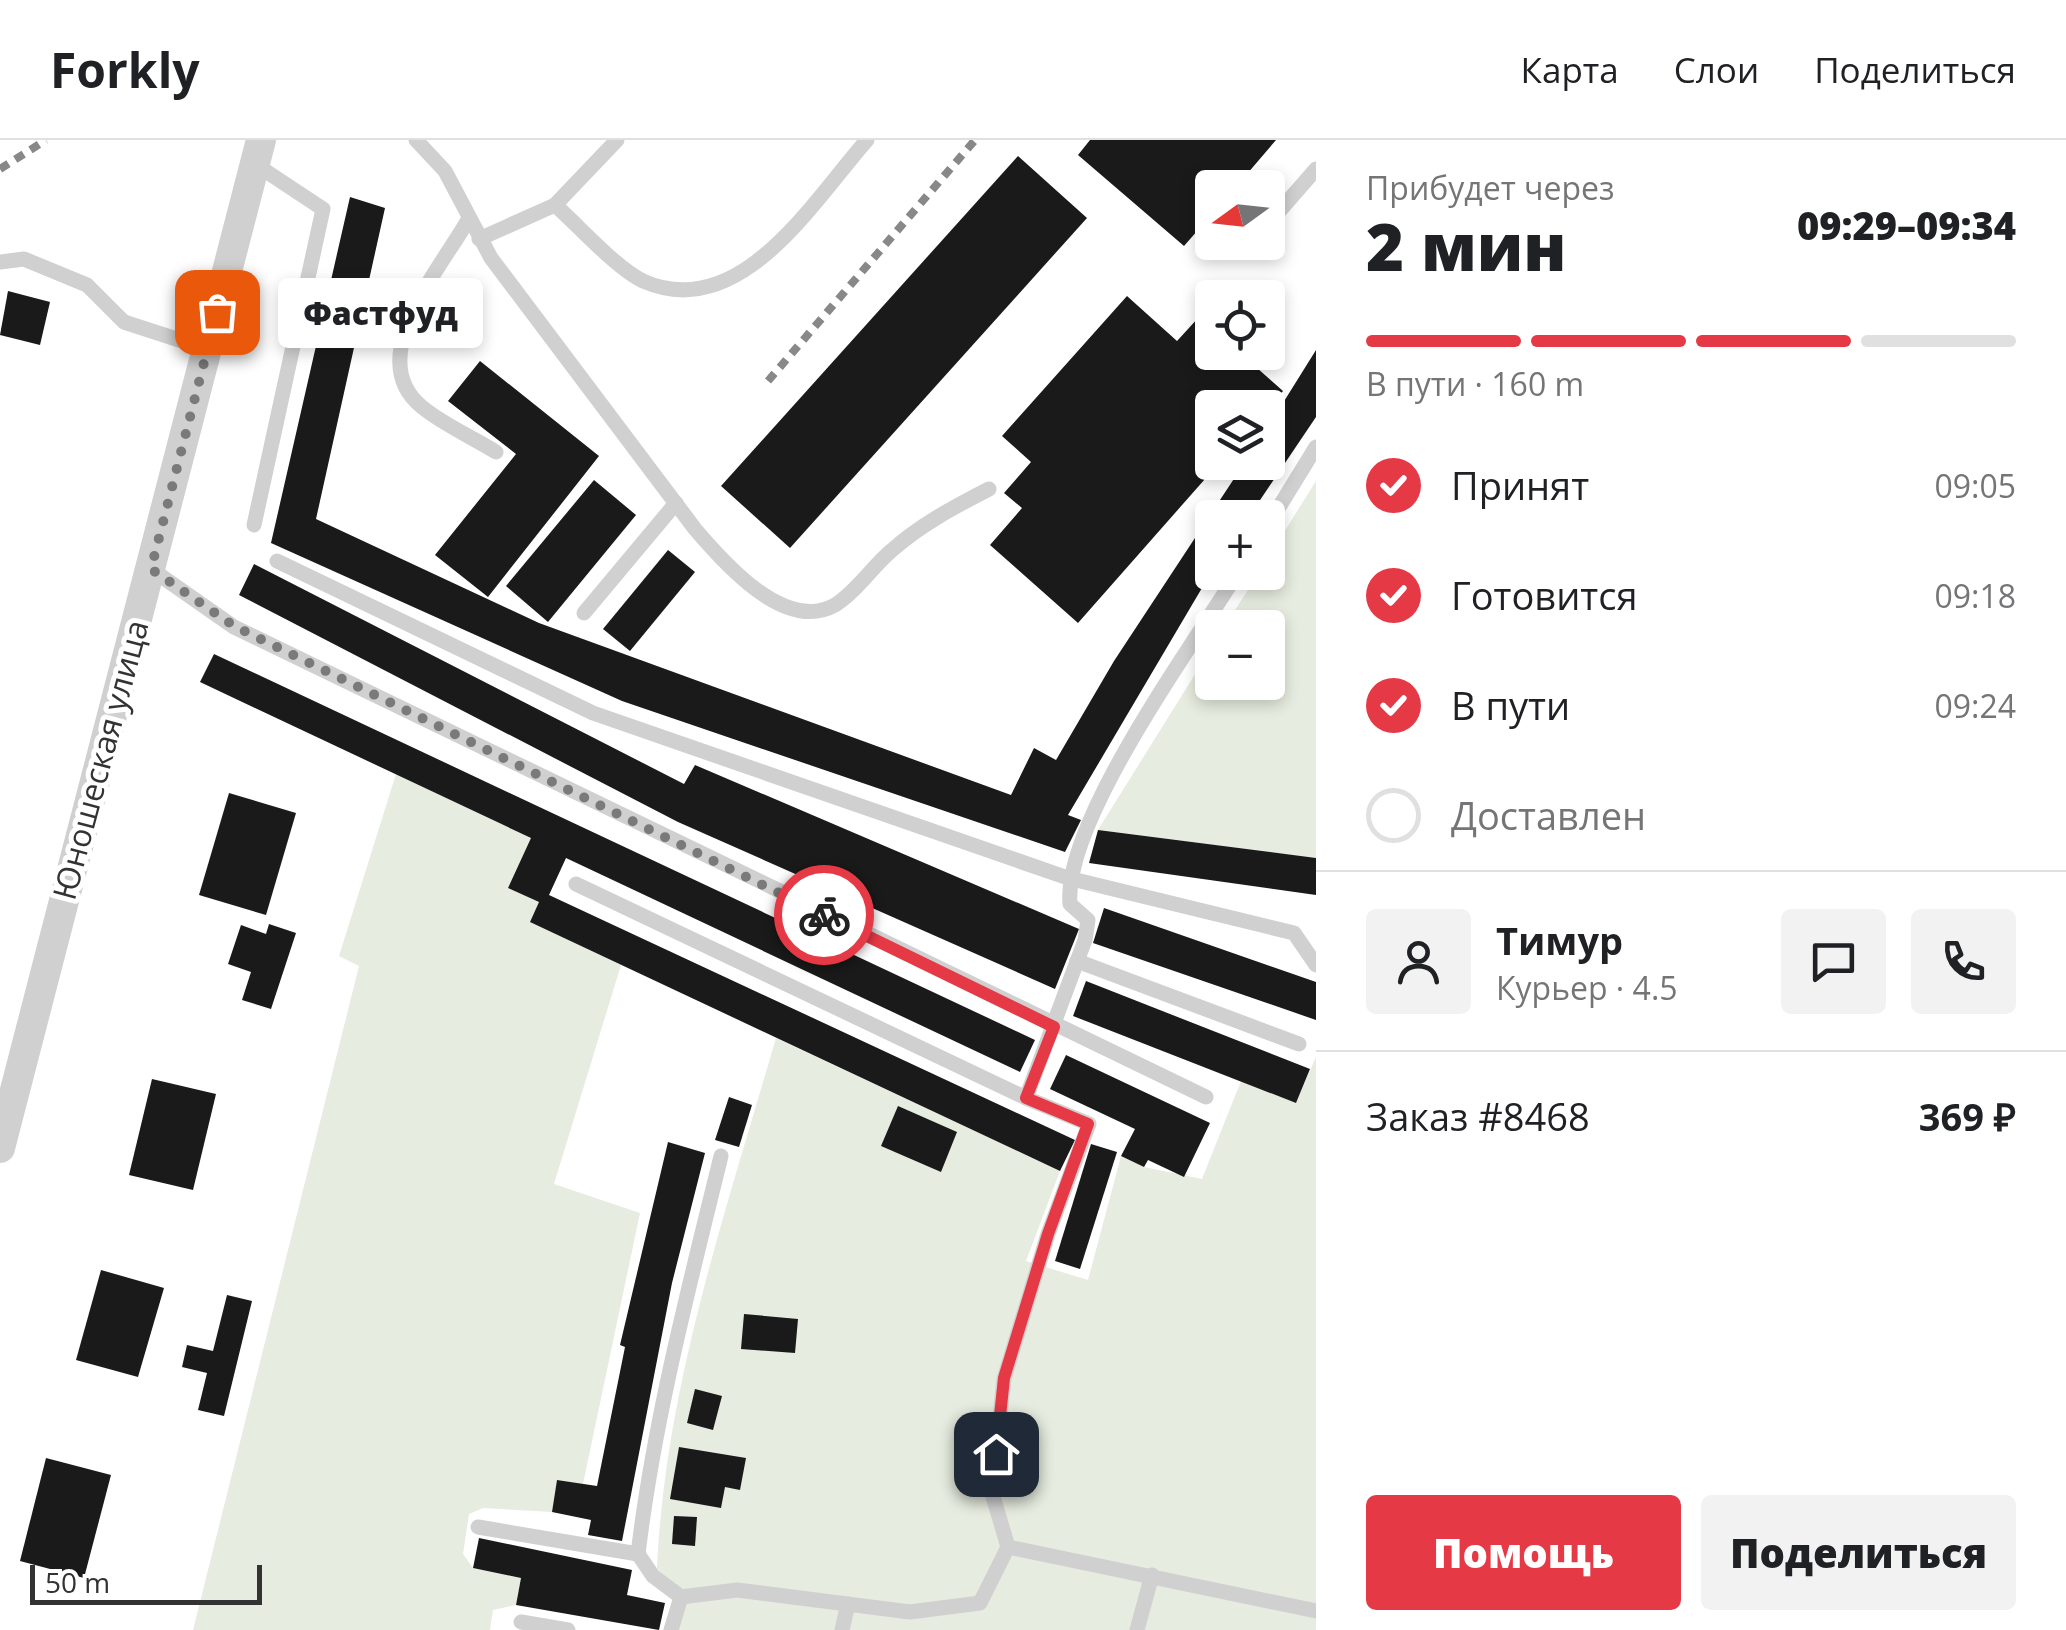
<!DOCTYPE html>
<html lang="ru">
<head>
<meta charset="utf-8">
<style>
	body { margin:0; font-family:"Open Sans",sans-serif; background:#f2f2f2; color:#202124; height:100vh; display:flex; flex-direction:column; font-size:38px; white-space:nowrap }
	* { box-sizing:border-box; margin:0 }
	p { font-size:32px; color:#757577 }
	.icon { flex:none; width:55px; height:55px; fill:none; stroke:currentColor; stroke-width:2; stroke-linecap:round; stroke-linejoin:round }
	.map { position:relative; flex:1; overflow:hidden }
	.sheet { display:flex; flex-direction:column; background:#fff; width:750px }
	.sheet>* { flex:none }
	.needle { width:65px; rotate:255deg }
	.buttons { position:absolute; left:1195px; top:30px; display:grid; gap:20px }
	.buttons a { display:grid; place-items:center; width:90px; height:90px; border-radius:10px; background:#fff; box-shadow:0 5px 15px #0003; font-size:50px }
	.scale { position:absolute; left:30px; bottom:25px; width:232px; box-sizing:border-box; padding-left:10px; border:5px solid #333; border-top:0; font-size:28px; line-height:35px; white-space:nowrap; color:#333; -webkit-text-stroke:8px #fff; paint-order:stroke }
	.pin { position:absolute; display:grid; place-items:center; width:85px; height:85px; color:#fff; margin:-42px; border-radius:20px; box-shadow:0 5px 15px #0006 }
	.courier { position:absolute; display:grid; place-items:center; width:100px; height:100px; margin:-50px; border:8px solid #e63946; border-radius:50%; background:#fff; color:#222; box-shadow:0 2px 12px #0007 }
	.bubble { position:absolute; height:70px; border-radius:10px; background:#fff; box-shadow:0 5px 15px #0003; font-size:32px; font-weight:800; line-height:70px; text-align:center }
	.summary em { font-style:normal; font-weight:800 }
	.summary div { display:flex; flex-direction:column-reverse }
	.summary { display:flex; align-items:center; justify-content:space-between; height:170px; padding:0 50px }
	h1 { font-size:65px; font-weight:800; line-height:75px }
	.bar { display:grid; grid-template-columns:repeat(4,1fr); gap:15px 10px; align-content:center; height:120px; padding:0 50px }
	.bar i { height:12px; border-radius:8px; background:#e0e0e0 }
	.bar .selected { background:#e63946 }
	.bar p { grid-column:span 4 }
	.line { display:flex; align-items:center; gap:25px; padding:0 50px; border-top:2px solid #e0e0e0 }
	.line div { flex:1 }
	.round { display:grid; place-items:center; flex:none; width:105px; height:105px; border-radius:10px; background:#f2f2f2 }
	ol { padding:0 50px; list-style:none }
	li { display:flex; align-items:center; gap:30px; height:110px }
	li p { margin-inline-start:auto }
	li .icon { padding:10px; border-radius:50%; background:#e63946; color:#fff; stroke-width:4 }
	li:last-child { color:#757577 }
	li i { width:55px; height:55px; border:5px solid #e0e0e0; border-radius:50% }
	.action { display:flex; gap:20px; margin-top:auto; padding:20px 50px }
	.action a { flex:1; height:115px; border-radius:10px; background:#e63946; color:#fff; font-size:40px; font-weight:800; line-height:115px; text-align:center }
	.action a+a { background:#f2f2f2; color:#202124 }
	header { display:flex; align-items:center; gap:60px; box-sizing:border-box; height:140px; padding:0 50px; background:#fff; border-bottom:2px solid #e0e0e0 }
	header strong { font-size:48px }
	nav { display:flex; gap:55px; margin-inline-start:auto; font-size:35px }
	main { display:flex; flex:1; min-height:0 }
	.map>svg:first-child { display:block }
	.green { fill:#e6ecdf }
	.building { fill:#1a1a1a }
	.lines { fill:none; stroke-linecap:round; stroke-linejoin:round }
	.service { stroke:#d0d0d0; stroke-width:15 }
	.minor { stroke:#d0d0d0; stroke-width:30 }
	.rail { stroke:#888; stroke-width:8; stroke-dasharray:10 8; stroke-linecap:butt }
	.done { stroke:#7a7a7a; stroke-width:10; stroke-dasharray:0 18 }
	.route { stroke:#e63946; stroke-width:12 }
	.labels { text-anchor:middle; stroke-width:10; stroke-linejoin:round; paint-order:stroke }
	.street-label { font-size:32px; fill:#333; stroke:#fff }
</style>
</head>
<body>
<header>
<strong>Forkly</strong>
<nav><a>Карта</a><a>Слои</a><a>Поделиться</a></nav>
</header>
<main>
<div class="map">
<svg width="1316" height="1490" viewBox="0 0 1316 1490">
	<rect width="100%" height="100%" fill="#fff"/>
	<!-- green -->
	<g class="green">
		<polygon points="1316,341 1316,718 1098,690 1212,507 1212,542 1268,542 1268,488 1224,487 1259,433 1268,432 1268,418"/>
		<polygon points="396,634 531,698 508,748 539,762 530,782 621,825 554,1044 640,1073 583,1344 557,1340 552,1372 483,1368 469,1374 463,1414 473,1428 521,1438 516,1465 493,1470 490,1490 193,1490 359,826 339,816"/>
		<path d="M776 898 1060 1031 1026 1121 1088 1140 1121 1016 1144 1027 1202 1039 1241 941 1296 963 1316 917V1490H677L681 1457 657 1428C665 1247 726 1071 776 898Z"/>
	</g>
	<!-- building -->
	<g class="building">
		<polygon points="1090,0 1276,0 1235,48 1212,48 1212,74 1184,106 1078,15"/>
		<polygon points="1018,16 1087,78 790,408 721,346"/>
		<polygon points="350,57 385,68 316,379 539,483 1011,655 1034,608 1056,620 1114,521 1245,322 1268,322 1268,287 1316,210 1316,277 1248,378 1212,378 1212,431 1068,675 1081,680 1065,712 622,561 271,403"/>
		<polygon points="8,151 50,162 40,205 0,195"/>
		<polygon points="1127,156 1177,201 1199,177 1212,188 1212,212 1239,212 1283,251 1269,268 1212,268 1212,322 1220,322 1078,483 990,405 1022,368 1004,353 1031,322 1002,296"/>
		<polygon points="480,221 599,316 488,457 435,415 516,314 448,261"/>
		<polygon points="594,340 636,375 548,482 506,446"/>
		<polygon points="668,410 695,432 630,511 603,489"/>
		<polygon points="254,424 684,644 695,625 1079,789 1055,849 678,682 239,455"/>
		<polygon points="214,514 1035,900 1020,932 566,718 549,755 1075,1000 1060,1031 530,782 539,762 508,748 531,698 200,542"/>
		<polygon points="229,653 296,673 266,775 199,755"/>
		<polygon points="1098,690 1316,718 1316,755 1089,723"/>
		<polygon points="1104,768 1316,842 1316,880 1093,803"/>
		<polygon points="269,784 296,793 271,869 242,860 251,832 228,824 241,785 266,794"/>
		<polygon points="1086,841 1310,929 1296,963 1073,876"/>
		<polygon points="1066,915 1210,983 1184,1037 1148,1020 1144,1027 1121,1016 1135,989 1050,949"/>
		<polygon points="152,939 216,954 193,1050 129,1035"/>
		<polygon points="729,957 752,965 739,1007 715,1000"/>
		<polygon points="898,966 957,992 941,1032 881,1006"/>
		<polygon points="668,1002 705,1013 672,1143 622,1401 588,1395 591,1380 552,1372 557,1340 597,1346 625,1207 620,1205"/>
		<polygon points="1091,1004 1117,1012 1080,1129 1055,1121"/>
		<polygon points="101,1130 164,1148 138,1237 76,1220"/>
		<polygon points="227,1155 252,1161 224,1276 198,1270 207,1233 182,1227 187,1205 213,1211"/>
		<polygon points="744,1174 798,1179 795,1213 741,1209"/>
		<polygon points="695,1249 722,1256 713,1290 687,1283"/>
		<polygon points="679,1307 746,1318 740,1350 725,1347 721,1368 670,1359"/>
		<polygon points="46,1318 111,1335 84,1438 20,1421"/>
		<polygon points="674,1376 697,1377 695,1406 672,1404"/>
		<polygon points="479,1398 632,1430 627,1455 665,1463 659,1490 516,1465 521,1438 473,1428"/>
	</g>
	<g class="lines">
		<!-- service -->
		<g class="service">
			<path d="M416 0 445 31 491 118 695 389C724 423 785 493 835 465 856 452 872 427 891 411 920 385 954 367 989 349"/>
			<path d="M555 65C579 86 616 128 643 141 740 184 813 61 867 0"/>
			<path d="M468 80C442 127 361 218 422 267 444 285 472 297 496 312"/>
			<polyline points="1268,84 1316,29"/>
			<polyline points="479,99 555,65 617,0"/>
			<polyline points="1250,104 1252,102"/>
			<polyline points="0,122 24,119 87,145 124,182 207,209"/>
			<polyline points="254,385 323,69 255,24"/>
			<polyline points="1268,385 1316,307"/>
			<polyline points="277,421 593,573 1068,738 1294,793 1316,825"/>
			<polyline points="151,429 234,487 1206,957"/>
			<polyline points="584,473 676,363"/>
			<polyline points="576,744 1026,958"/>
			<polyline points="1077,821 1299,904"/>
			<polyline points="478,1387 638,1414"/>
			<polyline points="1008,1407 1316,1471"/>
			<path d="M681 1457 653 1436 638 1414C654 1280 689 1147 721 1016"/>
			<polyline points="521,1482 568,1490"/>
			<path d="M671 1490 681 1457 737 1450 910 1472 980 1463 1008 1407 992 1353 1004 1239 1048 1094 1089 984 1026 958 1085 800 1088 780 1070 764C1063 682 1192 507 1238 432"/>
			<polyline points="842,1490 848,1464"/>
			<polyline points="1137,1490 1152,1435"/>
		</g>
		<!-- minor -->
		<polyline class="minor" points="0,1008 261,0"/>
		<!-- rail -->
		<g class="rail">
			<polyline points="0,29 46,0"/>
			<polyline points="768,241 975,0"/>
		</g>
	</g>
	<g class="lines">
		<!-- done -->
		<polyline class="done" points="217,172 151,429 234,486 824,775"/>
		<!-- route -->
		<polyline class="route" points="824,775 1054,887 1026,958 1088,984 1048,1094 1004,1238 996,1314"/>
	</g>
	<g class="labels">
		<!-- street labels -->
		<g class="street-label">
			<text transform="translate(101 620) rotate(-75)" y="11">Юношеская улица</text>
		</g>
	</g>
</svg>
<div class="buttons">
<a><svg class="needle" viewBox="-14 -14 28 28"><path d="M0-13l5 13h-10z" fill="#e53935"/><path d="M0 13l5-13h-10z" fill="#757577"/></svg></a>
<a><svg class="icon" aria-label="locate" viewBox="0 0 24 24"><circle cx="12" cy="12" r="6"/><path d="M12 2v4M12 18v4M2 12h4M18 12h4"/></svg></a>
<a><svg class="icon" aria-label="layers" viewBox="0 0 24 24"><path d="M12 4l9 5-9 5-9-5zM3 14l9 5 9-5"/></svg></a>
<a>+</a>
<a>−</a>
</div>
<div class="scale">50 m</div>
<div class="pin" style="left:217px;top:172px;background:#ea580c"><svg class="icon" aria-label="bag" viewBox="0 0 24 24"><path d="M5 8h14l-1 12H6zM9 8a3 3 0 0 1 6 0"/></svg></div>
<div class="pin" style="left:996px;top:1314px;background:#1f2937"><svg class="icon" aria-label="home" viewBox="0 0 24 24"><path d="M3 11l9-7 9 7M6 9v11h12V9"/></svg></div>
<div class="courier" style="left:824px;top:775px"><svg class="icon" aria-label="bike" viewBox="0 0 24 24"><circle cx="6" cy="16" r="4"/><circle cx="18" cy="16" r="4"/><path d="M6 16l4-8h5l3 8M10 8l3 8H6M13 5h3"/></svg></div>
<div class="bubble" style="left:278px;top:138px;width:205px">Фастфуд</div>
</div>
<section class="sheet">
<div class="summary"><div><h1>2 мин</h1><p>Прибудет через</p></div><em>09:29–09:34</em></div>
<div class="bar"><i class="selected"></i><i class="selected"></i><i class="selected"></i><i></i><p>В пути · 160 m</p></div>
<ol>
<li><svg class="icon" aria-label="check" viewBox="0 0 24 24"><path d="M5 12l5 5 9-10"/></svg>Принят<p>09:05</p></li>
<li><svg class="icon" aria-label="check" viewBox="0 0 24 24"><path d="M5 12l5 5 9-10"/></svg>Готовится<p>09:18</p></li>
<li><svg class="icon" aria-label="check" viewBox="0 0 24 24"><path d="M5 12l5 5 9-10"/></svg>В пути<p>09:24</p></li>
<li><i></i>Доставлен</li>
</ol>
<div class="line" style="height:180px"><a class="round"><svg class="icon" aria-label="person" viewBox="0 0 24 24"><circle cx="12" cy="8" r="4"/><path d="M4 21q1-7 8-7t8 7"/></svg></a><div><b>Тимур</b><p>Курьер · 4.5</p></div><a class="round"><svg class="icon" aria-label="chat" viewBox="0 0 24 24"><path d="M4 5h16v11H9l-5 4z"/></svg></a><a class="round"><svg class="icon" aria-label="phone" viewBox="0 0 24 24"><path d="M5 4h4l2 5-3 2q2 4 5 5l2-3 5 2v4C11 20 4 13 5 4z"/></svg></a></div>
<div class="line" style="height:130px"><div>Заказ #8468</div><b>369 ₽</b></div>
<div class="action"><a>Помощь</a><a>Поделиться</a></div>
</section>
</main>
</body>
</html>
